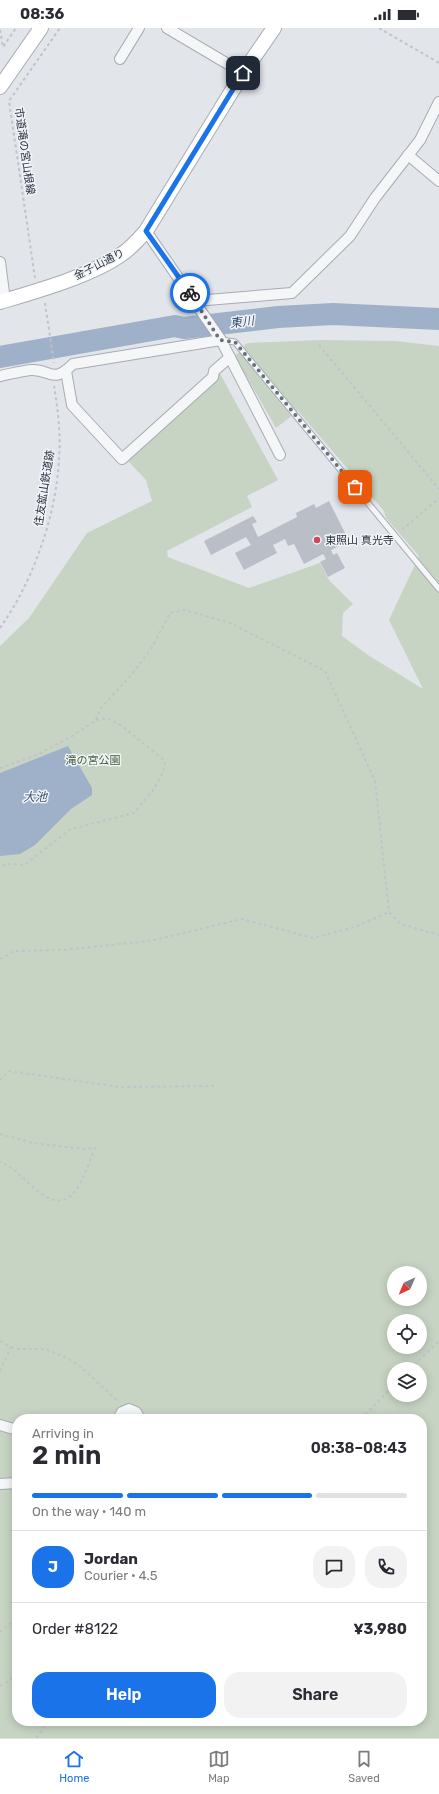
<!DOCTYPE html>
<html lang="en">
<head>
<meta charset="utf-8">
<style>
	body { margin:0; font-family:Rubik,"Noto Sans JP",sans-serif; background:#f2f2f3; color:#2b2b33; height:100vh; display:flex; flex-direction:column; font-size:15px; white-space:nowrap }
	* { box-sizing:border-box; margin:0 }
	p { font-size:13px; color:#7c7c81 }
	.icon { flex:none; width:22px; height:22px; fill:none; stroke:currentColor; stroke-width:2; stroke-linecap:round; stroke-linejoin:round }
	.map { position:relative; flex:1; overflow:hidden }
	.drawer { position:absolute; left:12px; top:1386px; width:415px; height:312px; display:flex; flex-direction:column; background:#fff; border-radius:16px; box-shadow:0 2px 10px #0003 }
	.drawer>* { flex:none }
	.needle { width:26px; rotate:224deg }
	.tools { position:absolute; left:387px; top:1238px; display:grid; gap:8px }
	.tools a { display:grid; place-items:center; width:40px; height:40px; border-radius:50%; background:#fff; box-shadow:0 2px 10px #0003; font-size:20px }
	.pin { position:absolute; display:grid; place-items:center; width:34px; height:34px; color:#fff; margin:-17px; border-radius:8px; box-shadow:0 2px 6px #0006 }
	.courier { position:absolute; display:grid; place-items:center; width:40px; height:40px; margin:-20px; border:3px solid #1a73e8; border-radius:50%; background:#fff; color:#222; box-shadow:0 1px 5px #0007 }
	.headline em { font-style:normal; font-weight:600 }
	.headline div { display:flex; flex-direction:column-reverse }
	.headline { display:flex; align-items:center; justify-content:space-between; height:68px; padding:0 20px }
	h1 { font-size:26px; font-weight:600; line-height:30px }
	.bar { display:grid; grid-template-columns:repeat(4,1fr); gap:6px 4px; align-content:center; height:48px; padding:0 20px }
	.bar i { height:5px; border-radius:3px; background:#e1e1e2 }
	.bar .current { background:#1a73e8 }
	.bar p { grid-column:span 4 }
	.line { display:flex; align-items:center; gap:10px; padding:0 20px; border-top:1px solid #e1e1e2 }
	.line div { flex:1 }
	.round { display:grid; place-items:center; flex:none; width:42px; height:42px; border-radius:16px; background:#f2f2f3 }
	.action { display:flex; gap:8px; margin-top:auto; padding:8px 20px }
	.action a { flex:1; height:46px; border-radius:16px; background:#1a73e8; color:#fff; font-size:16px; font-weight:600; line-height:46px; text-align:center }
	.action a+a { background:#f2f2f3; color:#2b2b33 }
	.status { display:flex; justify-content:space-between; align-items:center; height:28px; padding:0 20px; background:#fff; direction:ltr }
	.status svg { height:11px; fill:currentColor }
	.dock { display:flex; justify-content:space-around; align-items:center; height:56px; border-top:1px solid #e1e1e2; background:#fff; font-size:11px; color:#7c7c81 }
	.dock a { display:grid; justify-items:center; gap:2px }
	.dock .current { color:#1a73e8 }
	.map>svg:first-child { display:block }
	.green { fill:#c7d4c3; fill-rule:evenodd }
	.water { fill:#9eb1c9 }
	.lines { fill:none; stroke-linecap:round; stroke-linejoin:round }
	.river { stroke:#9eb1c9; stroke-width:22 }
	.building { fill:#b9bec7 }
	.lane-casing { stroke:#a7acb4; stroke-width:7 }
	.street-casing { stroke:#a7acb4; stroke-width:12 }
	.secondary-casing { stroke:#a7acb4; stroke-width:16 }
	.path { stroke:#c0c3c9; stroke-width:2; stroke-dasharray:3 3; stroke-linecap:butt }
	.lane { stroke:#f5f6f8; stroke-width:5 }
	.street { stroke:#f5f6f8; stroke-width:10 }
	.secondary { stroke:#fff; stroke-width:14 }
	.done { stroke:#6a717d; stroke-width:4; stroke-dasharray:0 7.2 }
	.route { stroke:#1a73e8; stroke-width:5 }
	.poi-dot { fill:#cd4957; stroke:#f2f4f7; stroke-width:1.5 }
	.labels { text-anchor:middle; stroke-width:3; stroke-linejoin:round; paint-order:stroke }
	.street-label { font-size:11px; fill:#2a3242; stroke:#f2f4f7 }
	.poi-label { font-size:11px; fill:#2a3242; stroke:#f2f4f7; text-anchor:start }
	.park-label { font-size:11px; fill:#3d5d38; stroke:#f2f4f7 }
	.water-label { font-size:12px; font-style:italic; fill:#354e75; stroke:#f2f4f7 }
</style>
</head>
<body>
<div class="status"><b>08:36</b><svg viewBox="0 0 49 12"><path d="M0 12V9h3v3zM5 12V6h3v6zM10 12V3h3v9zM15 12V0h3v12zM26 1h20v11H26zM47 4h2v5h-2z"/></svg></div>
<div class="map">
<svg width="439" height="1710" viewBox="0 0 439 1710">
	<rect width="100%" height="100%" fill="#e2e5ea"/>
	<!-- green -->
	<path class="green" d="M320 312 396 313 439 318V1710H0V618L29 590 87 505 152 473 146 452 127 432 218 342 278 452 247 468 252 479 167 523 168 529 249 560 320 535 329 552 353 576 343 585 342 608 368 627 423 661 389 592 419 528 386 490 384 483 298 383 276 400 235 328 244 320 245 316 249 315ZM394 1245H420V1271H394ZM394 1293H420V1319H394ZM394 1341H420V1367H394ZM17 1391H422V1693H17Z"/>
	<!-- water -->
	<polygon class="water" points="68,718 92,760 92,767 71,781 35,817 20,826 0,828 0,745"/>
	<g class="lines">
		<!-- river -->
		<polyline class="river" points="0,329 175,298 184,300 278,289 333,286 439,291"/>
	</g>
	<!-- building -->
	<polygon class="building" points="329,473 349,513 331,522 333,527 337,525 345,540 328,549 320,534 326,531 323,526 304,536 294,516 288,518 285,511 273,517 277,525 244,542 235,525 251,517 246,509 211,527 204,513 253,488 257,494 252,496 258,509 297,489 296,485 314,476 316,480"/>
	<g class="lines">
		<defs>
			<polyline id="lane" points="221,312 235,314 439,561"/>
			<g id="street">
				<polyline points="167,0 243,45"/>
				<polyline points="120,31 139,0"/>
				<polyline points="408,127 439,153"/>
				<polyline points="146,203 221,312 280,427"/>
				<polyline points="0,234 5,273"/>
				<polyline points="195,273 292,265 350,208 375,170 420,112 439,74"/>
				<polyline points="66,343 72,377 122,431 213,349 214,343 230,329"/>
				<path d="M0 348C10 346 21 343 31 342 51 341 52 357 73 336L221 312"/>
				<polyline points="118,1391 122,1384 129,1381 136,1384 140,1391"/>
				<polyline points="0,1397 17,1402"/>
				<polyline points="0,1456 17,1455"/>
			</g>
			<g id="secondary">
				<polyline points="0,59 41,0"/>
				<path d="M0 274C37 263 91 248 122 226 131 220 139 211 146 203L243 45 274 0"/>
			</g>
		</defs>
		<!-- lane casing -->
		<use href="#lane" class="lane-casing"/>
		<!-- street casing -->
		<use href="#street" class="street-casing"/>
		<!-- secondary casing -->
		<use href="#secondary" class="secondary-casing"/>
		<!-- path -->
		<g class="path">
			<polyline points="379,0 439,35"/>
			<polyline points="0,2 3,19 16,0"/>
			<polyline points="35,250 9,73 60,0"/>
			<polyline points="45,275 54,335"/>
			<polyline points="319,317 439,461"/>
			<polyline points="402,502 439,470"/>
			<path d="M0 600C33 553 56 489 59 431 61 406 58 382 54 358"/>
			<polyline points="96,692 100,681 132,646 151,621 170,585 185,582 230,595 325,643 375,753 389,884"/>
			<polyline points="0,740 37,727 74,707 96,692 104,691 110,691 122,698 164,732 165,738 162,746 154,761 134,785 71,801 24,837 9,836 0,838"/>
			<polyline points="0,931 14,923 63,922 150,913 242,891 313,910 355,899 389,884 401,896 439,907"/>
			<polyline points="0,1052 9,1043 120,1059 216,1058"/>
			<path d="M0 1106 33 1115 85 1121 95 1120C82 1151 72 1196 32 1158 20 1148 15 1140 0 1134"/>
			<polyline points="0,1313 11,1319 0,1343"/>
			<polyline points="11,1319 18,1321 45,1321 69,1331 81,1339 119,1374"/>
			<polyline points="410,1341 439,1313"/>
			<polyline points="361,1391 394,1357"/>
			<polyline points="0,1604 17,1590"/>
			<polyline points="0,1658 17,1648"/>
			<polyline points="36,1710 49,1693"/>
		</g>
		<!-- lane -->
		<use href="#lane" class="lane"/>
		<!-- street -->
		<use href="#street" class="street"/>
		<!-- secondary -->
		<use href="#secondary" class="secondary"/>
	</g>
	<g class="lines">
		<!-- done -->
		<polyline class="done" points="190,265 220,312 235,314 355,459"/>
		<!-- route -->
		<polyline class="route" points="190,265 146,203 243,45"/>
	</g>
	<!-- markers -->
	<circle class="poi-dot" cx="317" cy="512" r="4"/>
	<g class="labels">
		<!-- street labels -->
		<g class="street-label">
			<text transform="translate(25 123) rotate(82)" y="4">市道滝の宮山根線</text>
			<text transform="translate(99 236) rotate(-27)" y="4">金子山通り</text>
			<text transform="translate(44 460) rotate(-81)" y="4">住友鉱山鉄道跡</text>
		</g>
		<!-- poi labels -->
		<g class="poi-label">
			<text x="325" y="516">東照山 真光寺</text>
		</g>
		<!-- park labels -->
		<g class="park-label">
			<text x="93" y="736">滝の宮公園</text>
		</g>
		<!-- water labels -->
		<g class="water-label">
			<text transform="translate(242 294) rotate(-7)" y="4">東川</text>
			<text x="35" y="773">大池</text>
		</g>
	</g>
</svg>
<div class="tools">
<a><svg class="needle" viewBox="-14 -14 28 28"><path d="M0-13l5 13h-10z" fill="#e53935"/><path d="M0 13l5-13h-10z" fill="#7c7c81"/></svg></a>
<a><svg class="icon" aria-label="locate" viewBox="0 0 24 24"><circle cx="12" cy="12" r="6"/><path d="M12 2v4M12 18v4M2 12h4M18 12h4"/></svg></a>
<a><svg class="icon" aria-label="layers" viewBox="0 0 24 24"><path d="M12 4l9 5-9 5-9-5zM3 14l9 5 9-5"/></svg></a>
</div>
<div class="pin" style="left:355px;top:459px;background:#ea580c"><svg class="icon" aria-label="bag" viewBox="0 0 24 24"><path d="M5 8h14l-1 12H6zM9 8a3 3 0 0 1 6 0"/></svg></div>
<div class="pin" style="left:243px;top:45px;background:#1f2937"><svg class="icon" aria-label="home" viewBox="0 0 24 24"><path d="M3 11l9-7 9 7M6 9v11h12V9"/></svg></div>
<div class="courier" style="left:190px;top:265px"><svg class="icon" aria-label="bike" viewBox="0 0 24 24"><circle cx="6" cy="16" r="4"/><circle cx="18" cy="16" r="4"/><path d="M6 16l4-8h5l3 8M10 8l3 8H6M13 5h3"/></svg></div>
<section class="drawer">
<div class="headline"><div><h1>2 min</h1><p>Arriving in</p></div><em>08:38–08:43</em></div>
<div class="bar"><i class="current"></i><i class="current"></i><i class="current"></i><i></i><p>On the way · 140 m</p></div>
<div class="line" style="height:72px"><b class="round" style="background:#1a73e8;color:#fff">J</b><div><b>Jordan</b><p>Courier · 4.5</p></div><a class="round"><svg class="icon" aria-label="chat" viewBox="0 0 24 24"><path d="M4 5h16v11H9l-5 4z"/></svg></a><a class="round"><svg class="icon" aria-label="phone" viewBox="0 0 24 24"><path d="M5 4h4l2 5-3 2q2 4 5 5l2-3 5 2v4C11 20 4 13 5 4z"/></svg></a></div>
<div class="line" style="height:52px"><div>Order #8122</div><b>¥3,980</b></div>
<div class="action"><a>Help</a><a>Share</a></div>
</section>
</div>
<nav class="dock">
<a class="current"><svg class="icon" aria-label="home" viewBox="0 0 24 24"><path d="M3 11l9-7 9 7M6 9v11h12V9"/></svg>Home</a>
<a><svg class="icon" aria-label="map" viewBox="0 0 24 24"><path d="M3 6l6-2 6 2 6-2v14l-6 2-6-2-6 2zM9 4v14M15 6v14"/></svg>Map</a>
<a><svg class="icon" aria-label="saved" viewBox="0 0 24 24"><path d="M7 4h10v16l-5-4-5 4z"/></svg>Saved</a>
</nav>
</body>
</html>
